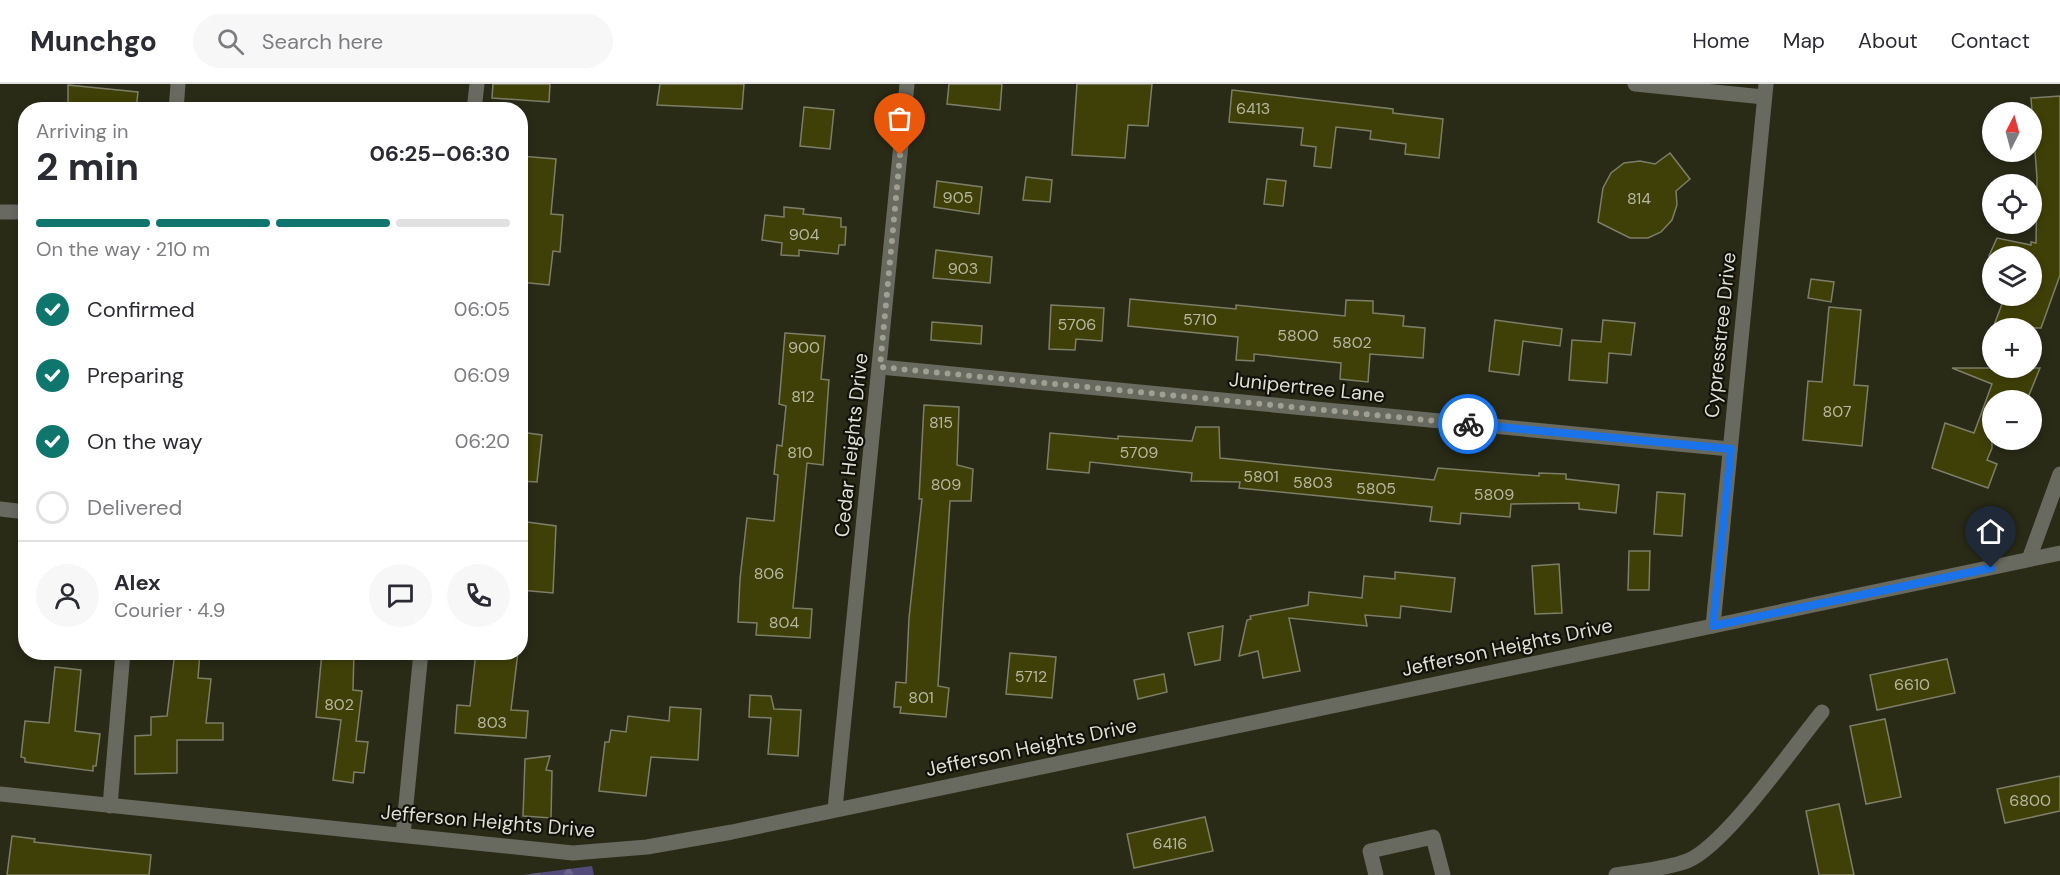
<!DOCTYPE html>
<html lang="en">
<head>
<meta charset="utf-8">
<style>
	body { margin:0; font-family:"DM Sans",sans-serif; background:#f7f7f7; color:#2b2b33; height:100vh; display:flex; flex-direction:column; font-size:22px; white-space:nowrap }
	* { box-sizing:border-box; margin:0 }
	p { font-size:20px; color:#7c7c81 }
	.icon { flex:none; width:33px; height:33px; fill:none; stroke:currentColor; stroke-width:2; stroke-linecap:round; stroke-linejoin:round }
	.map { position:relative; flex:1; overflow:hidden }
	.drawer { position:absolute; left:18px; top:18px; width:510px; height:558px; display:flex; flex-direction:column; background:#fff; border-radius:24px; box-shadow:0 3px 9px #0003 }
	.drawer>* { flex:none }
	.needle { width:39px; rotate:6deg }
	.tools { position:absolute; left:1982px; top:18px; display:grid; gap:12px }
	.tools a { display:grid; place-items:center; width:60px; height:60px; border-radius:50%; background:#fff; box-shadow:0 3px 9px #0003; font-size:30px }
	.pin { position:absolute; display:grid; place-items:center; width:51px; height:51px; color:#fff; margin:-62px -26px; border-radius:50% 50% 50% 0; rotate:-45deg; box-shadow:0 0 6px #0007 }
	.pin .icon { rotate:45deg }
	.courier { position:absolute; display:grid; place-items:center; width:60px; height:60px; margin:-30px; border:4px solid #1a73e8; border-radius:50%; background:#fff; color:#222; box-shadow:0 2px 8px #0007 }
	.head em { font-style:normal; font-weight:700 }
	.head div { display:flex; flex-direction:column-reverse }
	.head { display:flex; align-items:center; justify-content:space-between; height:102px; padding:0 18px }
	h1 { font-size:39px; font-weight:700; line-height:45px }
	.bar { display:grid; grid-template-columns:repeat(4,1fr); gap:9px 6px; align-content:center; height:72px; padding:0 18px }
	.bar i { height:8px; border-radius:4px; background:#e1e1e2 }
	.bar .active { background:#0f766e }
	.bar p { grid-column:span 4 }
	.line { display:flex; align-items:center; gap:15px; padding:0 18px; border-top:2px solid #e1e1e2 }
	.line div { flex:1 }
	.round { display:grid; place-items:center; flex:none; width:63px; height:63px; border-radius:32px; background:#f7f7f7 }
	ol { padding:0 18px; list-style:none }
	li { display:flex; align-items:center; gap:18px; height:66px }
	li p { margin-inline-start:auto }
	li .icon { padding:6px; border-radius:50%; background:#0f766e; color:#fff; stroke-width:4 }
	li:last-child { color:#7c7c81 }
	li i { width:33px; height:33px; border:3px solid #e1e1e2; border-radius:50% }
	header { display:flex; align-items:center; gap:36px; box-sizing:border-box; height:84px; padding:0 30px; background:#fff; border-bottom:2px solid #e1e1e2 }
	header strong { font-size:28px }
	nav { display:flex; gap:33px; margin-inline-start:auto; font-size:21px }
	.search { width:420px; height:54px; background:#f7f7f7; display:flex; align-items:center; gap:15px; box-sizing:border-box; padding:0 21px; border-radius:33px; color:#7c7c81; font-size:22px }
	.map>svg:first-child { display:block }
	.forest { fill:url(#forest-firs) }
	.building { fill:#3f4007; stroke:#7c7e68; stroke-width:1.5 }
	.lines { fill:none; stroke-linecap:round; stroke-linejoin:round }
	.minor { stroke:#68695f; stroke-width:15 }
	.done { stroke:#9fa091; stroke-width:6; stroke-dasharray:0 10.8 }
	.route { stroke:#1a73e8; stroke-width:8 }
	.labels { text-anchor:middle; stroke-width:4.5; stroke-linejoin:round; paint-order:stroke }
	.number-label { font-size:16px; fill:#b6b7a0 }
	.street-label { font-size:20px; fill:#dedfd3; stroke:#12120a }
</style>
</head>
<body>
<header>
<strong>Munchgo</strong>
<div class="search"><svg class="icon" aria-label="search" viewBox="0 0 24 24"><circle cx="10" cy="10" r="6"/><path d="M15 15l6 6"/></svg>Search here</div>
<nav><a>Home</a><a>Map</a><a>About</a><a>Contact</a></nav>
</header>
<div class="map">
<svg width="2060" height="791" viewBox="0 0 2060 791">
	<defs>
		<pattern id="forest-firs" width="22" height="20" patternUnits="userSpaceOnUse" patternTransform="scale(1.5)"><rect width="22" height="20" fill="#534b79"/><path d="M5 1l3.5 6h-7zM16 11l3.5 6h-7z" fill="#6b648b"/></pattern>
	</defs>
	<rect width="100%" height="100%" fill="#292b17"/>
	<!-- forest -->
	<polygon class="forest" points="592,782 594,791 522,791"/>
	<!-- building -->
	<g class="building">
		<polygon points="493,0 550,0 549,18 492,14"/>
		<polygon points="660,0 744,0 742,25 657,21"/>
		<polygon points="949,0 1002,0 1000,26 947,20"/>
		<polygon points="1077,0 1152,0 1148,42 1128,41 1125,74 1072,71"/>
		<polygon points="68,1 138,8 136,26 109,26 110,20 68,19"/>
		<polygon points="1232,6 1393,25 1393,29 1443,35 1439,74 1405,70 1406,60 1370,55 1371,47 1336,43 1331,84 1314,82 1316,63 1301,61 1303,44 1229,38"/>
		<polygon points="2060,12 2060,191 2041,244 1993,244 2005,212 2031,212 2031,172 1989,172 1997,154 2031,161 2031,158 2036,159 2037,94 2031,14"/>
		<polygon points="804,23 834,26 830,65 800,62"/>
		<polygon points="1670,69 1690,95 1676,107 1677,121 1672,136 1661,148 1648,154 1630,154 1598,138 1603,104 1611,89 1624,79 1640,77 1655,80"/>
		<polygon points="520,72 556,75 551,130 563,131 560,168 553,167 549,201 520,198"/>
		<polygon points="1026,93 1052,96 1050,118 1023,116"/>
		<polygon points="1267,95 1286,97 1283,122 1264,120"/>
		<polygon points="937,97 982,103 979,130 934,123"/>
		<polygon points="784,123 804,125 803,130 841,134 841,143 846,143 845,161 839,161 838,170 799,166 799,172 781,171 782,159 762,156 765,131 784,133"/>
		<polygon points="936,166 992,173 990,199 933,194"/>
		<polygon points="1811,195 1834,198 1831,218 1808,214"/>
		<polygon points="1130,215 1236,225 1236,221 1345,232 1346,216 1373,217 1373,229 1404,232 1403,242 1425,244 1423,274 1370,270 1368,298 1340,295 1341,279 1254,270 1254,277 1236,276 1238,253 1128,242"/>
		<polygon points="1051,221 1104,224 1102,257 1076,255 1075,266 1049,265"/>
		<polygon points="1829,223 1861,226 1854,301 1868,302 1862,362 1803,356 1808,297 1822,298"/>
		<polygon points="1495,236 1562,245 1560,262 1523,257 1519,291 1489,287"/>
		<polygon points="1603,236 1635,239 1631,271 1609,269 1607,299 1569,296 1572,256 1601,258"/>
		<polygon points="932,238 982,242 981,260 931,256"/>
		<polygon points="785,249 825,252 821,295 829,296 823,381 807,379 793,524 812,525 810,554 756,551 757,539 738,538 740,495 747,434 774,437 778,391 774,390 777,361 782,362 786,322 779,320"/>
		<polygon points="1952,284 2040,284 2027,316 1992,316 1992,364 1987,376 1997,380 1988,404 1932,384 1945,339 1974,349 1992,300"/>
		<polygon points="924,321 959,323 957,381 973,385 971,417 950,417 938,602 949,604 946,633 900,629 901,623 894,623 896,598 906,599 909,534 922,415 919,415"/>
		<polygon points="1196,343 1219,343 1220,374 1434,396 1438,384 1539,392 1539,389 1566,390 1566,395 1619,401 1616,429 1579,425 1579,419 1511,420 1510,433 1461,429 1460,440 1430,437 1432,423 1239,404 1240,398 1191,397 1192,389 1090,378 1089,389 1047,385 1050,349 1118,355 1118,352 1192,357"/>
		<polygon points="520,348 542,351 537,398 520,397"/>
		<polygon points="1657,408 1685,410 1682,452 1654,450"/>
		<polygon points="520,437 556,442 553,509 520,506"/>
		<polygon points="1629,467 1650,467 1649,506 1628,506"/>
		<polygon points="1559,480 1562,529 1535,530 1532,482"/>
		<polygon points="1395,488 1455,494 1451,528 1401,522 1400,534 1365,531 1367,542 1289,534 1300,587 1263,594 1258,567 1239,572 1247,536 1251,535 1250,532 1308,521 1309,508 1362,514 1364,492 1395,495"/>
		<polygon points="1223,542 1220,576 1195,581 1188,549"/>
		<polygon points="175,568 200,568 198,594 211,595 206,639 223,639 223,656 177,656 177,689 135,690 135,652 151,651 151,633 167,632"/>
		<polygon points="322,568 354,568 353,606 362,607 356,657 368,658 364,689 354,688 353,699 333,696 341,636 316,633"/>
		<polygon points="476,568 518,568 511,626 528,627 526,654 455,649 457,621 470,622"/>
		<polygon points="1010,569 1056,573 1052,614 1006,610"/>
		<polygon points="1947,575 1955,609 1877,626 1870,591"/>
		<polygon points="55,583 81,586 75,647 100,650 96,682 93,682 93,687 25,678 25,674 21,673 25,637 49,639"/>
		<polygon points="1164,590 1167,608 1138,615 1134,596"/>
		<polygon points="750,611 771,612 774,625 801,626 798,672 768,670 771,634 749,633"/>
		<polygon points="670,623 701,625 698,676 651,673 646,712 599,707 605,658 609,658 611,646 626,648 628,632 669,637"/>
		<polygon points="1885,635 1901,713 1866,720 1850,642"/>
		<polygon points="550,672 546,686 552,687 551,734 523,732 525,675"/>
		<polygon points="2060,692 2060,727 2005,739 1997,705"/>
		<polygon points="1839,720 1854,791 1819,791 1806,727"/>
		<polygon points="1205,733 1213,767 1134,784 1127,750"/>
		<polygon points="12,752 35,755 34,758 151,771 149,791 7,791"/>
	</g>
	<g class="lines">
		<!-- minor -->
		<g class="minor">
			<polyline points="1635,0 1764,13"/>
			<polyline points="176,26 178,0"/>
			<polyline points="474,26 477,0"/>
			<polyline points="0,128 26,128"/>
			<polyline points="880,283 1730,365"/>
			<polyline points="0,425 26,428"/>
			<polyline points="2029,475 2060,390"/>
			<polyline points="1713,542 1766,0"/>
			<polyline points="0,710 573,769 647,763 732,748 2060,469"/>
			<polyline points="110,722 123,568"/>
			<polyline points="835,725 907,0"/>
			<polyline points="403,751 421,568"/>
			<polyline points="1376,791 1370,767 1433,753 1443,791"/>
			<path d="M1616 791C1638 787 1666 785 1687 777 1725 762 1793 663 1822 628"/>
		</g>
	</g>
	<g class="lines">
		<!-- done -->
		<polyline class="done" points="900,71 880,283 1468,340"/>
		<!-- route -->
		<polyline class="route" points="1468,340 1731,365 1713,542 1991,484"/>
	</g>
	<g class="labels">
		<!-- number labels -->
		<g class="number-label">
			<text x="1253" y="30">6413</text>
			<text x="958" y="119">905</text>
			<text x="1639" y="120">814</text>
			<text x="804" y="156">904</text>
			<text x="963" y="190">903</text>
			<text x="1200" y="241">5710</text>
			<text x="1077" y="246">5706</text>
			<text x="1298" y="257">5800</text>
			<text x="1352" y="264">5802</text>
			<text x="804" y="269">900</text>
			<text x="803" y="318">812</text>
			<text x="1837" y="333">807</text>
			<text x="941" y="344">815</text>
			<text x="800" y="374">810</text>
			<text x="1139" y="374">5709</text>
			<text x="1261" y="398">5801</text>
			<text x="1313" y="404">5803</text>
			<text x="946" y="406">809</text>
			<text x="1376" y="410">5805</text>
			<text x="1494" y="416">5809</text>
			<text x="769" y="495">806</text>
			<text x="784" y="544">804</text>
			<text x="1031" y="598">5712</text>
			<text x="1912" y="606">6610</text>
			<text x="921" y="619">801</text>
			<text x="339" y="626">802</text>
			<text x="492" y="644">803</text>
			<text x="2030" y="722">6800</text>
			<text x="1170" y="765">6416</text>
		</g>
		<!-- street labels -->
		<g class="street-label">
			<text transform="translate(1720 251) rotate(-84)" y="7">Cypresstree Drive</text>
			<text transform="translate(1307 303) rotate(6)" y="7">Junipertree Lane</text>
			<text transform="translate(851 361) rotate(-84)" y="7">Cedar Heights Drive</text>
			<text transform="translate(1507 563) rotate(-12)" y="7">Jefferson Heights Drive</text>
			<text transform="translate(1031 663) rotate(-12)" y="7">Jefferson Heights Drive</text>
			<text transform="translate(488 737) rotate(5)" y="7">Jefferson Heights Drive</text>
		</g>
	</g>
</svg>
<div class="tools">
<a><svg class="needle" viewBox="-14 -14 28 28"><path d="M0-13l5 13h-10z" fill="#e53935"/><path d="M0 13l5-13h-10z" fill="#7c7c81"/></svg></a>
<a><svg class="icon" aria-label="locate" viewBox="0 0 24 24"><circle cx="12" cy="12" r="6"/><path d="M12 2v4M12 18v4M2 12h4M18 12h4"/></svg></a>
<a><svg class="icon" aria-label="layers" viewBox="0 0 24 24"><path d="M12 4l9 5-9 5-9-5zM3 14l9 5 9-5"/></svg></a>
<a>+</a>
<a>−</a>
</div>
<div class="pin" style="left:900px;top:71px;background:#ea580c"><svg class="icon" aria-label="bag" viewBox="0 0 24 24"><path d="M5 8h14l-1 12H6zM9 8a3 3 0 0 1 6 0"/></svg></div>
<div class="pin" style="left:1991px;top:484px;background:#1f2937"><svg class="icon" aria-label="home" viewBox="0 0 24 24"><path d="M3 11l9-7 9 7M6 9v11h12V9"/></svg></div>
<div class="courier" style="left:1468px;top:340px"><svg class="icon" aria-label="bike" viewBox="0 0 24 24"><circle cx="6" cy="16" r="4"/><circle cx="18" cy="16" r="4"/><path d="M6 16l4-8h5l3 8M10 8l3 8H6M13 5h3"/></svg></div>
<section class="drawer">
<div class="head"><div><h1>2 min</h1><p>Arriving in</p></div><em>06:25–06:30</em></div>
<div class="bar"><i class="active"></i><i class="active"></i><i class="active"></i><i></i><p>On the way · 210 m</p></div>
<ol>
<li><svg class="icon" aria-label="check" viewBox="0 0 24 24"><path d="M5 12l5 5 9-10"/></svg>Confirmed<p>06:05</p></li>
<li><svg class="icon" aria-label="check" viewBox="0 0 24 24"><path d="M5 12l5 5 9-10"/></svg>Preparing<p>06:09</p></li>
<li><svg class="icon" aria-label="check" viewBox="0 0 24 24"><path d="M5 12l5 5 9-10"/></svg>On the way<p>06:20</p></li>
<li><i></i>Delivered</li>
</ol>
<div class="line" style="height:108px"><a class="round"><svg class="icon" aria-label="person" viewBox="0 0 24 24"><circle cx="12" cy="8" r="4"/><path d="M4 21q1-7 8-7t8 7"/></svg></a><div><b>Alex</b><p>Courier · 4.9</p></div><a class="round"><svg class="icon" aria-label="chat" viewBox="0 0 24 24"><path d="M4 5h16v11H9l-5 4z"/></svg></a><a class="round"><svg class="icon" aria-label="phone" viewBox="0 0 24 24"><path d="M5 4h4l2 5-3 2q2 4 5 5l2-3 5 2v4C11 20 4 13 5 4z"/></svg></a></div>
</section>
</div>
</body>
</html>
